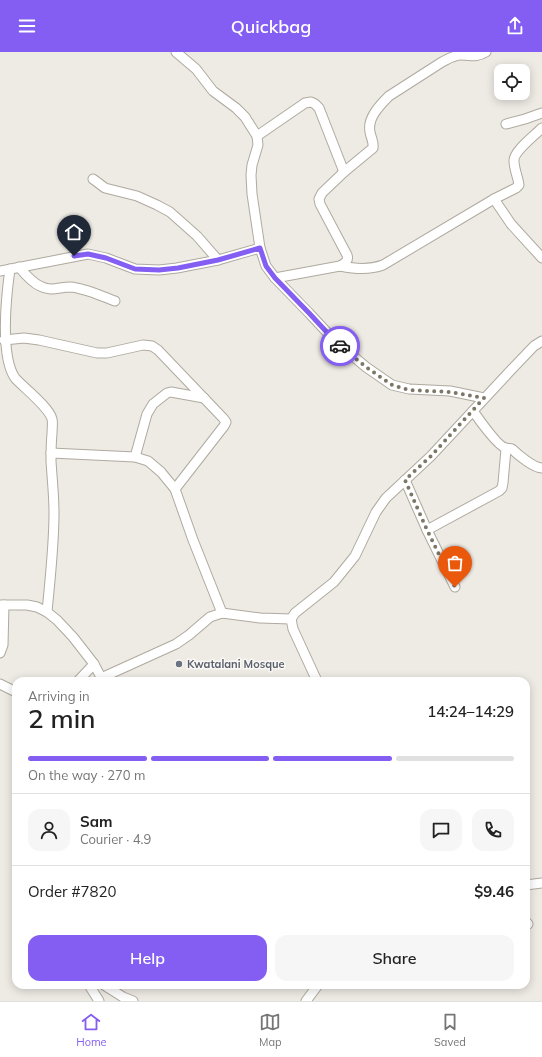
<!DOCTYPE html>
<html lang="en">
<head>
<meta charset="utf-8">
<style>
	body { margin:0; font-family:Mulish,sans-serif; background:#f6f6f6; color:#222; height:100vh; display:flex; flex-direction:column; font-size:15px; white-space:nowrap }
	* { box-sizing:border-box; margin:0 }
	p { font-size:13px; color:#767676 }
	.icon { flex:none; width:22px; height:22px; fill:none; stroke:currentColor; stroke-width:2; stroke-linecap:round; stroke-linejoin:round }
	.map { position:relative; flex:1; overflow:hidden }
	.side { position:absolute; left:12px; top:625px; width:518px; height:312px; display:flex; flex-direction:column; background:#fff; border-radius:12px; box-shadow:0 2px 10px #0003 }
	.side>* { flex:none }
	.fabs { position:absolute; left:494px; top:12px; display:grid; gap:8px }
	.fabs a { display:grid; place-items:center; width:36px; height:36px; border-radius:8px; background:#fff; box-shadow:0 2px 10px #0003; font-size:20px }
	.pin { position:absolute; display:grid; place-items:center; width:34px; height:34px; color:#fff; margin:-41px -17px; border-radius:50% 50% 50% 0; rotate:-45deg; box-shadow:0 0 4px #0007 }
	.pin .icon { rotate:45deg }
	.courier { position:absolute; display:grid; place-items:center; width:40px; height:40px; margin:-20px; border:3px solid #845ef2; border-radius:50%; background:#fff; color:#222; box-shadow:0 1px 5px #0007 }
	.head em { font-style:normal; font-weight:600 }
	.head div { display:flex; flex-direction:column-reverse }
	.head { display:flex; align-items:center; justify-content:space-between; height:68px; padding:0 16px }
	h1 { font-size:26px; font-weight:600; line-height:30px }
	.bar { display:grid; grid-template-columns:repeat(4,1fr); gap:6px 4px; align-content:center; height:48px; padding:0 16px }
	.bar i { height:5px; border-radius:3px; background:#e0e0e0 }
	.bar .selected { background:#845ef2 }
	.bar p { grid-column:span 4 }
	.line { display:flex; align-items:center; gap:10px; padding:0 16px; border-top:1px solid #e0e0e0 }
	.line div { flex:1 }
	.round { display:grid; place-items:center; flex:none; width:42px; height:42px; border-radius:12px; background:#f6f6f6 }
	.primary-button { display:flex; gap:8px; margin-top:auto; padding:8px 16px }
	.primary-button a { flex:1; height:46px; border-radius:12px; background:#845ef2; color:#fff; font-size:16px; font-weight:600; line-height:46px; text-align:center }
	.primary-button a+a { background:#f6f6f6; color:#222 }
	header { display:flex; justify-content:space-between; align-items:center; height:52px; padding:0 16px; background:#845ef2; color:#fff; font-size:18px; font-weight:600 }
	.dock { display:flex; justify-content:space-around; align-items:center; height:56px; border-top:1px solid #e0e0e0; background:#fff; font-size:11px; color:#767676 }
	.dock a { display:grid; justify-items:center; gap:2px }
	.dock .selected { color:#845ef2 }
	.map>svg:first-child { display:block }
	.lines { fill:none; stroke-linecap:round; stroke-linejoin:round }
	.minor-casing { stroke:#afaa9f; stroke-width:11 }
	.minor { stroke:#fff; stroke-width:9 }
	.done { stroke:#7d7767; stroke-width:4; stroke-dasharray:0 7.2 }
	.route { stroke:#845ef2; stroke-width:5 }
	.worship-dot { fill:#6b7280; stroke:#faf8f5; stroke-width:1.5 }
	.labels { text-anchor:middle; stroke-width:3; stroke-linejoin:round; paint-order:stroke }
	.worship-label { font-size:11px; font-weight:bold; fill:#5b616d; stroke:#faf8f5; text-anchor:start }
</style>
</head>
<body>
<header><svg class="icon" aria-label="menu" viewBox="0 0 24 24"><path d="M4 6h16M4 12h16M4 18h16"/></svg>Quickbag<svg class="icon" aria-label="share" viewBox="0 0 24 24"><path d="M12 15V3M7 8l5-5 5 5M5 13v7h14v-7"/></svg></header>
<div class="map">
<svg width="542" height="949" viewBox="0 0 542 949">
	<rect width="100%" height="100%" fill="#eeeae4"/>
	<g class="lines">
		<defs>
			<g id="minor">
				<polyline points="176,0 196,17 213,39 236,56 245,65 257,84 258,93 252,113 251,123 252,142 260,196 266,214 275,226 309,261 335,289 366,315 392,333 409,337 450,339 484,346"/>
				<polyline points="506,72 525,67 542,61"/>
				<polyline points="257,84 305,51 311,50 315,52 319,56 344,120"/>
				<polyline points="93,127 105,136 137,144 157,153 170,160 197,184 218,208"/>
				<polyline points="494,147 511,172 542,206"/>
				<path d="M340 214C356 217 369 218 383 213L494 147 516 136 519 133C518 125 514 117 514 109 513 100 535 83 542 76"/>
				<path d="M19 215C24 221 33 231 40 234 51 240 59 235 70 235 85 236 101 244 115 249"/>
				<path d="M10 217C6 245 0 304 15 326 24 336 49 355 52 367 53 371 52 377 52 382 51 391 51 400 51 409 52 426 54 443 54 461 54 494 50 527 47 560"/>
				<polyline points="0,219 88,202 106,206 135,217 159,218 177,216 218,208 260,196"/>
				<path d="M275 226 340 214C345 211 349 209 347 203L320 152 319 147 322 141 344 120 373 96C374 90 371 86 370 80 367 66 380 53 389 44L442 10C448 7 454 3 461 3 472 3 475 6 486 0"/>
				<polyline points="4,288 24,286 39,288 97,301 107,301 143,293 152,294 158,298 223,366 226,370 224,374 175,437"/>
				<path d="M473 359C478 366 498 395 506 396 508 397 510 396 512 397 518 403 534 416 542 416"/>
				<polyline points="51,401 135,405 148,409 154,414 161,420 175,437 193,488 222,561"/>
				<polyline points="135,405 147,362 153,352 167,341 171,340 204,346"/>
				<polyline points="405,428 427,478 455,535"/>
				<polyline points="427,478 499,439 502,436 503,431 506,397"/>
				<polyline points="0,553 27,553 37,555 47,560 57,568 73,585 94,612 103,629"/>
				<polyline points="0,601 3,593 4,553"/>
				<polyline points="101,626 176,592 189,583 210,565 222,561 260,566 291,567"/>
				<polyline points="78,629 94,612"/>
				<polyline points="317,629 293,577 291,567 295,561 334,530 355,504 376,460 386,446 431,404 511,318 534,294 542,289"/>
				<polyline points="0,632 16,640"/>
				<polyline points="526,833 542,831"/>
				<polyline points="526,870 528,872"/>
				<polyline points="89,933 99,949"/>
				<polyline points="104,933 123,945 133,949"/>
				<polyline points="306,949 318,933"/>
			</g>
		</defs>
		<!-- minor casing -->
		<use href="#minor" class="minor-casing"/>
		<!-- minor -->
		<use href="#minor" class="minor"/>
	</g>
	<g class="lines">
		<!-- done -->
		<polyline class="done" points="340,294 366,315 392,333 409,338 450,340 484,346 431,404 405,428 427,478 455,535"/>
		<!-- route -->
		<polyline class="route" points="74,204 88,202 106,206 135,217 159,218 178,216 218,208 260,196 266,214 275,226 309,261 335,289 340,294"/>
	</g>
	<!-- markers -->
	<circle class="worship-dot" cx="179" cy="612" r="4"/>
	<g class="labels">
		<!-- worship labels -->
		<g class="worship-label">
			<text x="187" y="616">Kwatalani Mosque</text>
		</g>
	</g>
</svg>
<div class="fabs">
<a><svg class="icon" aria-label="locate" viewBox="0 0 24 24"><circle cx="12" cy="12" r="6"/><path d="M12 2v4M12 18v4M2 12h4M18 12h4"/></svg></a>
</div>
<div class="pin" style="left:455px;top:535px;background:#ea580c"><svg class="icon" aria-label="bag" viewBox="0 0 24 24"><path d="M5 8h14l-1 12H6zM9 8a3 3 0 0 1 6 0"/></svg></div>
<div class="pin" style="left:74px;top:204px;background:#1f2937"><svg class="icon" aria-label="home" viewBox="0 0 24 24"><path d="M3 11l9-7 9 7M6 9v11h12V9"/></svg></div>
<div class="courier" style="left:340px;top:294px"><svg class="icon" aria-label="car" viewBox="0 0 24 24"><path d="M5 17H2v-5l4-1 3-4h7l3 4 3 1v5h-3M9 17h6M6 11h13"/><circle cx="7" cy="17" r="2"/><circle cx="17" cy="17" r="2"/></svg></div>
<section class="side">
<div class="head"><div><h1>2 min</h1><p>Arriving in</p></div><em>14:24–14:29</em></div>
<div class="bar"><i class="selected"></i><i class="selected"></i><i class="selected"></i><i></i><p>On the way · 270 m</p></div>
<div class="line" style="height:72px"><a class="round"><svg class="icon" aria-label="person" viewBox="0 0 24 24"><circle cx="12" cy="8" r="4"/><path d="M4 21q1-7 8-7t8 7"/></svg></a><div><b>Sam</b><p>Courier · 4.9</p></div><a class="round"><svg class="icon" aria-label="chat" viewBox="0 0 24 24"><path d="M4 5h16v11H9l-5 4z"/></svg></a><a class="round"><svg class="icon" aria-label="phone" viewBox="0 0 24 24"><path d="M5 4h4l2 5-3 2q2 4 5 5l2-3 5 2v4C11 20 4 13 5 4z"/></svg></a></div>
<div class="line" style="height:52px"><div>Order #7820</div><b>$9.46</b></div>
<div class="primary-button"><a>Help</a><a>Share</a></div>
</section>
</div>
<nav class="dock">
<a class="selected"><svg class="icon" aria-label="home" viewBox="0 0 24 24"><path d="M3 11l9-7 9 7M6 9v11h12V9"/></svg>Home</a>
<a><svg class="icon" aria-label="map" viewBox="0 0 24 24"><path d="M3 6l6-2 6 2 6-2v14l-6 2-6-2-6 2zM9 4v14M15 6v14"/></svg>Map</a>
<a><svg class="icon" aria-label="saved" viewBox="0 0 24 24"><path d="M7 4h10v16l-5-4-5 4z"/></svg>Saved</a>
</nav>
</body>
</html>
